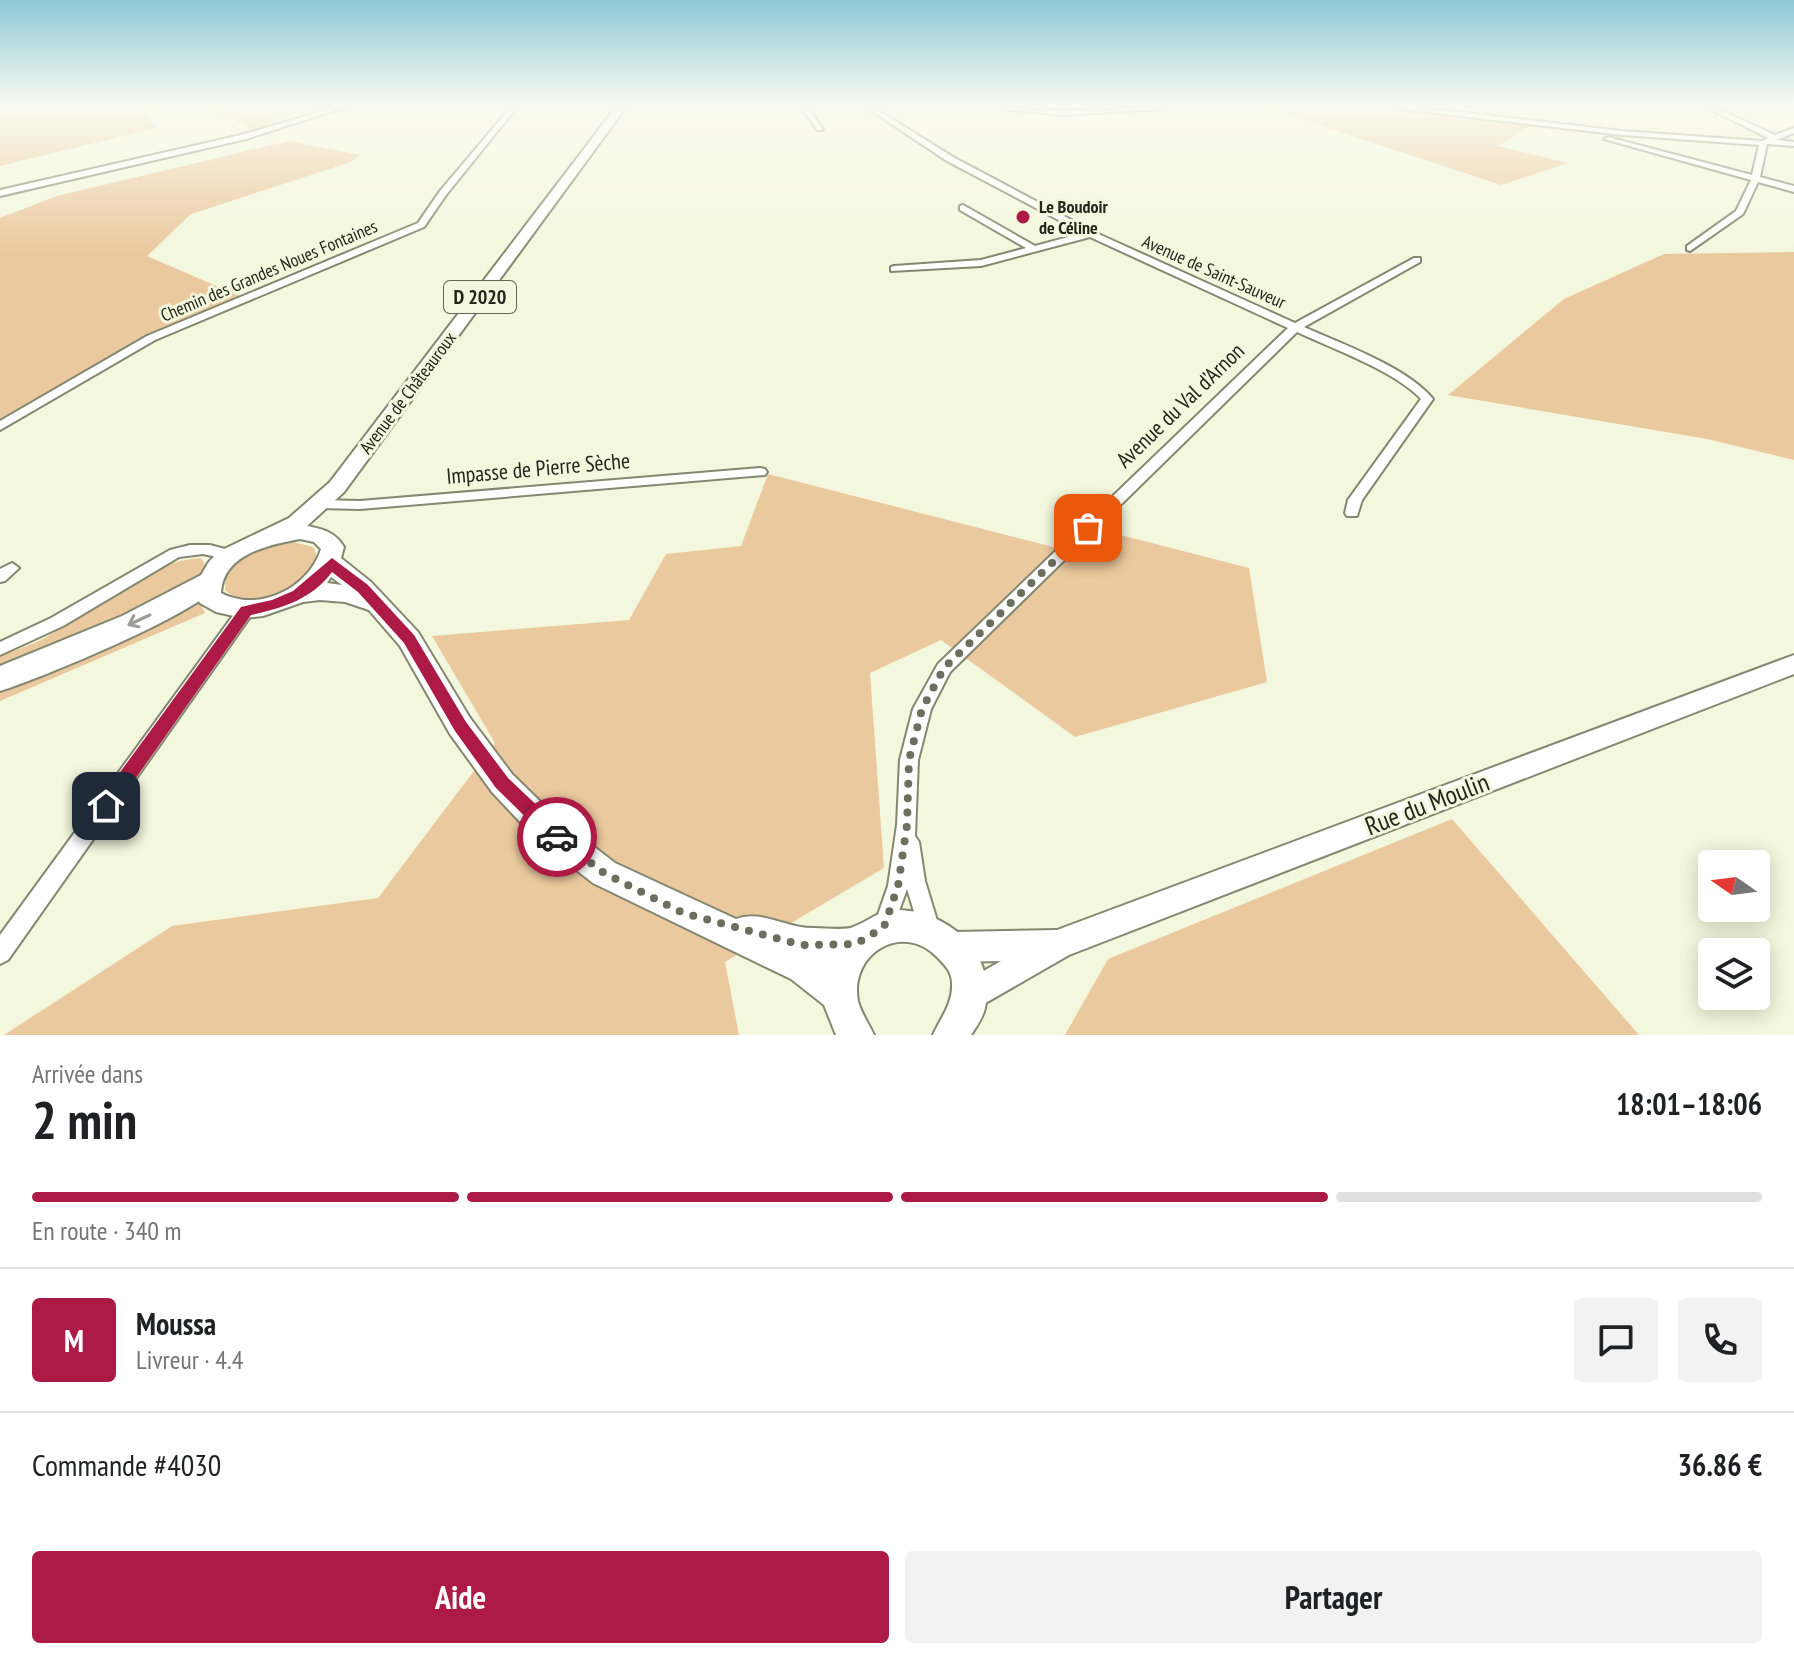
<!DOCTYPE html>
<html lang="fr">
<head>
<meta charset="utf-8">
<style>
	body { margin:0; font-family:"PT Sans Narrow",sans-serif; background:#f2f2f2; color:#202124; height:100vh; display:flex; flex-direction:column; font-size:30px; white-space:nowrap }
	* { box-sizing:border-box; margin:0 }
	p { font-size:26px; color:#757577 }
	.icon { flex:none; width:44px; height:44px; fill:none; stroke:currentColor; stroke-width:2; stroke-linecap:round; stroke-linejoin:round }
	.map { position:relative; height:1035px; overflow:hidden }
	.panel { display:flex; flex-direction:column; background:#fff; flex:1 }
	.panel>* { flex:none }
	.needle { width:52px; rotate:284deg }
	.tools { position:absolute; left:1698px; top:850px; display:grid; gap:16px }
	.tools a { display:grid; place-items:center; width:72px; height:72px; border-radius:8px; background:#fff; box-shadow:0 4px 20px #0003; font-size:40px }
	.pin { position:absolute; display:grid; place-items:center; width:68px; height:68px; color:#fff; margin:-34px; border-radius:16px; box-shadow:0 4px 12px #0006 }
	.courier { position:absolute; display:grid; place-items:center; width:80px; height:80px; margin:-40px; border:6px solid #ad1a46; border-radius:50%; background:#fff; color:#222; box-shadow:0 2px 10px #0007 }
	.headline em { font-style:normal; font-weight:700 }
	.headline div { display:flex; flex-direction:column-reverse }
	.headline { display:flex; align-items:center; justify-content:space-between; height:136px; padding:0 32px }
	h1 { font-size:52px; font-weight:700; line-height:60px }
	.bar { display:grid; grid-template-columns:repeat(4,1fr); gap:12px 8px; align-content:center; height:96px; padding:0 32px }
	.bar i { height:10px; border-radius:6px; background:#e0e0e0 }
	.bar .on { background:#ad1a46 }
	.bar p { grid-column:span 4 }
	.line { display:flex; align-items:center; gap:20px; padding:0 32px; border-top:2px solid #e0e0e0 }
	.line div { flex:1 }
	.round { display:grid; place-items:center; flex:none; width:84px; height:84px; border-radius:8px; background:#f2f2f2 }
	.button { display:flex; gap:16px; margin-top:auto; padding:16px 32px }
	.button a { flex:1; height:92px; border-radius:8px; background:#ad1a46; color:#fff; font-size:32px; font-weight:700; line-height:92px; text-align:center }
	.button a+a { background:#f2f2f2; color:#202124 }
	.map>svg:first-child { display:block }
	.green { fill:#ebc99e }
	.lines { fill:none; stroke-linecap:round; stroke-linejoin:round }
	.street-casing { stroke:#848870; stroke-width:4 }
	.secondary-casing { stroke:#848870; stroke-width:4 }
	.primary-casing { stroke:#848870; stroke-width:4 }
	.highway-casing { stroke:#848870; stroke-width:4 }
	.street { fill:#fff; fill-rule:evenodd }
	.secondary { fill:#fff; fill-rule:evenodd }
	.primary { fill:#fff; fill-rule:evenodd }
	.highway { fill:#fff; fill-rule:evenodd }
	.oneway { stroke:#9c9d98 }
	.route { fill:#ad1a46 }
	.done { stroke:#6c6e5f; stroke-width:8; stroke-dasharray:0 14.4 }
	.poi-dot { fill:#ad1a46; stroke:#f3f7dd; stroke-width:3 }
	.labels { text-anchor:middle; stroke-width:6; stroke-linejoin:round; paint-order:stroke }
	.far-poi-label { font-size:18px; font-weight:bold; fill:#24251b; stroke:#f3f7dd; text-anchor:start }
	.far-street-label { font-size:18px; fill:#24251b; stroke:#f3f7dd }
	.shield { fill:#f3f7dd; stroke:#626455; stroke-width:2 }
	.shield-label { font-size:20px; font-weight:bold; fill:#24251b }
	.street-label { font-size:22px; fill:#24251b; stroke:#f3f7dd }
	.near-street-label { font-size:26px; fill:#24251b; stroke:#f3f7dd }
</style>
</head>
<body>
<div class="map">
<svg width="1794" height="1035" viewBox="0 0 1794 1035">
	<rect width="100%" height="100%" fill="#f3f7dd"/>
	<!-- green -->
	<g class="green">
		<polygon points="0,107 166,107 142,112 156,128 0,166"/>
		<polygon points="206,107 241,107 284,123 258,131"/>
		<polygon points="1265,107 1403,107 1534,124 1498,146 1568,163 1501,185"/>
		<polygon points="289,141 361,155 351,162 191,214 147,256 244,298 150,342 0,426 0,218 57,196"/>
		<polygon points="1794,252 1794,460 1707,439 1448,395 1564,299 1664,254"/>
		<polygon points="768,474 1077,553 1105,531 1249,568 1267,682 1075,737 941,640 870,673 884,868 725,962 739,1035 4,1035 172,926 378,898 495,743 432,636 629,620 666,554 741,546"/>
		<path d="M290 541 313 547C335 579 252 616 225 590L226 573C243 553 265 544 290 541Z"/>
		<path d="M201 558 205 565 198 578 178 592 0 670V656C13 651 28 646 41 640 90 614 146 560 201 558Z"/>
		<polygon points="196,596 205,613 0,701 0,685"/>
		<polygon points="1452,819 1639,1035 1065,1035 1108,959"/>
	</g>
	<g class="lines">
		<defs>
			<g id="street">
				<polygon points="337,107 346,107 246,139 0,196 0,190 241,135"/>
				<polygon points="511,107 517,107 446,195 424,227 155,340 0,430 0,421 147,336 418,223 440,191"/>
				<polygon points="802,107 808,107 823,130 817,130"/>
				<path d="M866 107H873L953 157 1094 232 1295 323 1414 258H1420V262L1304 327C1342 344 1407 367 1433 399L1362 500 1357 516H1347L1345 513 1348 500 1421 399C1395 371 1333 349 1297 332L950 672 931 709 918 760 915 836 919 842 925 881 939 927 935 934 928 937 921 934 907 889 891 933 884 936 877 933 874 926 888 886 897 825 900 760 913 709 938 664 1288 328 1090 237 981 266 891 271V267L894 266 981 260 1026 248 960 210V206L963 205 1035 246 1083 233 947 161Z"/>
				<polygon points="1000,107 1062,111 1164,107 1161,109 1062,115 1003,109"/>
				<polygon points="1398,107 1416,107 1622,131 1762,141 1768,138 1706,107 1714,107 1775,135 1794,128 1794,133 1777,140 1794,142 1794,146 1767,144 1760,177 1794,186 1794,192 1758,182 1743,214 1690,251 1687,250 1687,246 1736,211 1751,180 1604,139 1608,137 1752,175 1759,145 1622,135 1401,109"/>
				<polygon points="760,468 765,469 767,472 765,475 360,509 319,508 312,504 319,500 360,501"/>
				<polygon points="190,545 210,545 236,552 238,555 231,560 203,554 179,557 63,626 0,655 0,642 51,618 170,550"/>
				<polygon points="12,563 19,568 5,581 0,582 0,569"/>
				<polygon points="246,604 252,606 254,610 252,614 8,960 0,964 0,935 240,606"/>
			</g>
			<polygon id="secondary" points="1794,655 1794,674 1069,955 970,1012 959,1007 954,996 959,985 1001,961 955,962 944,958 940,947 944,936 955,932 1057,930"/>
			<path id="primary" d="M616 107H626L344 492 307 526C323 529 335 532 344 547L341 558 371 582 418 632 470 718 512 774 557 818 615 863 736 919C761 909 788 929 814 928 825 928 839 930 850 928 865 924 879 910 895 910 946 909 998 953 985 1008 983 1018 976 1027 971 1035H933C941 1017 953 1004 952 983 952 972 945 965 937 957 902 921 849 954 858 1001 861 1013 869 1024 874 1035H836L824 1005 791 979 593 883 535 838 492 792 450 734 400 646 369 610 345 602 320 600 303 602 263 616 243 618 216 612 200 603 197 597 198 581 208 563 218 552 289 518 330 482ZM300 539 314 542 321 549C309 588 259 613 221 593 223 554 268 545 300 539ZM331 577 342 585 327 583Z"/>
			<path id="highway" d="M207 572 217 575 221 582C203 612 39 679 0 691V666L122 616Z"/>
		</defs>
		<!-- street casing -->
		<use href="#street" class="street-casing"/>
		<!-- secondary casing -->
		<use href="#secondary" class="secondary-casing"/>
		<!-- primary casing -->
		<use href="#primary" class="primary-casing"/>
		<!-- highway casing -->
		<use href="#highway" class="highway-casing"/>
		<!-- street -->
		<use href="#street" class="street"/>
		<!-- secondary -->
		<use href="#secondary" class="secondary"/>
		<!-- primary -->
		<use href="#primary" class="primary"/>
		<!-- highway -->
		<use href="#highway" class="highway"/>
	</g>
	<!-- one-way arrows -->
	<defs><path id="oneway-shaft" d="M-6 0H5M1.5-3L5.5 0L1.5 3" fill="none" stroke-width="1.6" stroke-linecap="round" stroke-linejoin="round" transform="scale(2)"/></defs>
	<use class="oneway" href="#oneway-shaft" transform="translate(139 620) rotate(155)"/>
	<!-- sky -->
	<linearGradient id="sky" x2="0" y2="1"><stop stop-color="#8dc8d6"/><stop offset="0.42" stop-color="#fafbf0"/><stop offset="1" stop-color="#fafbf0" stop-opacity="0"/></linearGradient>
	<rect width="1794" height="252" fill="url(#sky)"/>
	<!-- route -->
	<path class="route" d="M332 558 368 585 414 635 466 722 508 778 564 831 566 837 564 842H551L496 788 455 731 404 643 358 592 332 572C312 599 283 608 251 615L112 812H99L97 806 99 801 241 607 272 600 293 591Z"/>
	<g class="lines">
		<!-- done -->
		<polyline class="done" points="557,837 604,873 683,913 802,945 856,944 884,927 898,886 907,825 909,760 922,709 944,668 1088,528"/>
	</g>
	<!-- markers -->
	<circle class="poi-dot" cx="1023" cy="217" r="8"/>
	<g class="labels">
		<!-- far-poi labels -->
		<g class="far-poi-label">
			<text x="1039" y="213">Le Boudoir<tspan x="1039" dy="21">de Céline</tspan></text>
		</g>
		<!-- far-street labels -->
		<g class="far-street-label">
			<text transform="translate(269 271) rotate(-23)" y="6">Chemin des Grandes Noues Fontaines</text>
			<text transform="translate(1214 272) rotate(24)" y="6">Avenue de Saint-Sauveur</text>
			<text transform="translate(408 393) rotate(-53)" y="6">Avenue de Châteauroux</text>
		</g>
		<!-- shield labels -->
		<rect class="shield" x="444" y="281" width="72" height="32" rx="6"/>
		<g class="shield-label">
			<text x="480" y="304">D 2020</text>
		</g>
		<!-- street labels -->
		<g class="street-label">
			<text transform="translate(1180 405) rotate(-44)" y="8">Avenue du Val d’Arnon</text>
			<text transform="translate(538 468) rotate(-5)" y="8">Impasse de Pierre Sèche</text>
		</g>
		<!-- near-street labels -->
		<g class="near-street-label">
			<text transform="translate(1427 804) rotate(-21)" y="9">Rue du Moulin</text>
		</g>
	</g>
</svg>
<div class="tools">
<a><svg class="needle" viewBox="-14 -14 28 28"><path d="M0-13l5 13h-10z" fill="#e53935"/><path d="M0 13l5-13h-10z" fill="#757577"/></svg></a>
<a><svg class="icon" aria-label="layers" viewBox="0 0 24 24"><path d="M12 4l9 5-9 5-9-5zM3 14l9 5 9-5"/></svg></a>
</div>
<div class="pin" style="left:1088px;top:528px;background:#ea580c"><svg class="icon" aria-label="bag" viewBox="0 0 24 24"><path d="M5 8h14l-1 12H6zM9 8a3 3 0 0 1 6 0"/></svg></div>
<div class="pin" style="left:106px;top:806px;background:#1f2937"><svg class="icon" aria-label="home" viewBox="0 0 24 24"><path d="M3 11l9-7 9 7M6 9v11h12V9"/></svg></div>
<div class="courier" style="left:557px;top:837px"><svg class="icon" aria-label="car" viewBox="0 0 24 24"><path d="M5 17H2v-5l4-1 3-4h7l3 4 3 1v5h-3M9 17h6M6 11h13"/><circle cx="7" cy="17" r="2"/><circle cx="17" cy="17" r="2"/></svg></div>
</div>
<section class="panel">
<div class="headline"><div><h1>2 min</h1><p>Arrivée dans</p></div><em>18:01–18:06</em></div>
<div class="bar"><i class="on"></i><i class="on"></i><i class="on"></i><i></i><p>En route · 340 m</p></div>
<div class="line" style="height:144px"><b class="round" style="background:#ad1a46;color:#fff">M</b><div><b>Moussa</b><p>Livreur · 4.4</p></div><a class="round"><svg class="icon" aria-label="chat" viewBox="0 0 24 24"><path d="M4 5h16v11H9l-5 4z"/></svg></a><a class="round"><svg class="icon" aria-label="phone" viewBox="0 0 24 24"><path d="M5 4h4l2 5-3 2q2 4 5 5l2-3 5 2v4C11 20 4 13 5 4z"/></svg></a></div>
<div class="line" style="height:104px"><div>Commande #4030</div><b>36.86 €</b></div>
<div class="button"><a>Aide</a><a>Partager</a></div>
</section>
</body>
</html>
